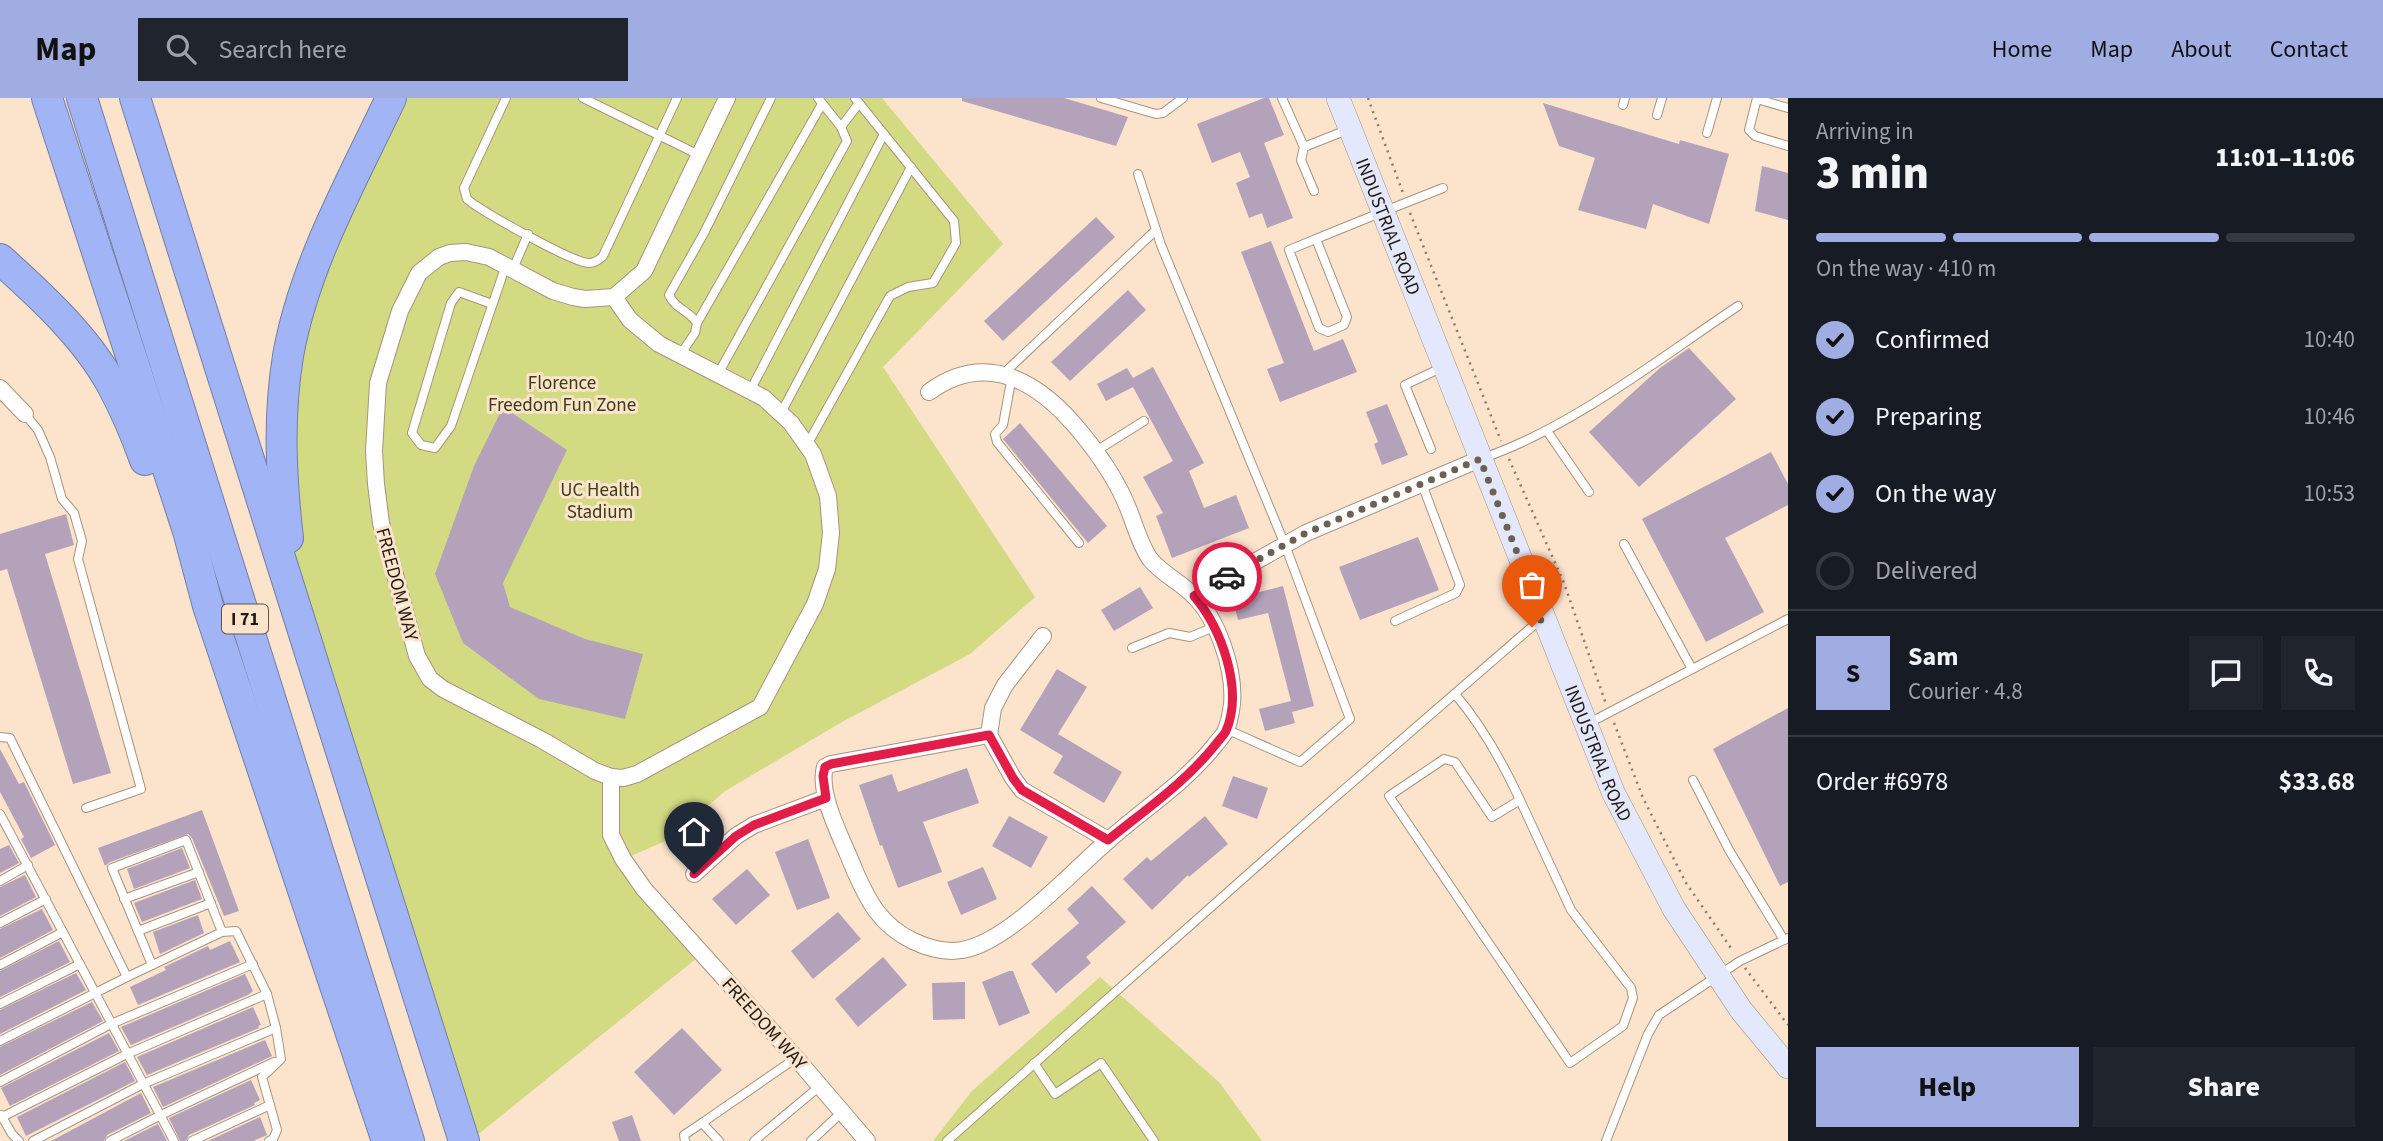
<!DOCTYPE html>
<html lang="en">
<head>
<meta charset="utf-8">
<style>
	body { margin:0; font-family:"Source Sans 3",sans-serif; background:#20242c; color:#f1f3f6; height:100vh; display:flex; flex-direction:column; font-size:26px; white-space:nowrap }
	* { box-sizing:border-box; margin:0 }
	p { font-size:23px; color:#9ea1a6 }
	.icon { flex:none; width:38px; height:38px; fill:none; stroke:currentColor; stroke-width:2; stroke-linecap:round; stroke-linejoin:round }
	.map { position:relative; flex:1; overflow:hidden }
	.panel { display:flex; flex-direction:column; background:#171b24; width:595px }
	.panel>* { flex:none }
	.pin { position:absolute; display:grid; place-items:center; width:60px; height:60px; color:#fff; margin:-72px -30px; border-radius:50% 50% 50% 0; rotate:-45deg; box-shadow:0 0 7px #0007 }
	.pin .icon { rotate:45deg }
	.courier { position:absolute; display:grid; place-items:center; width:70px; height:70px; margin:-35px; border:5px solid #e11d48; border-radius:50%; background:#fff; color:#222; box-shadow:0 2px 9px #0007 }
	.summary em { font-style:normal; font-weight:800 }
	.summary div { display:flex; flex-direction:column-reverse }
	.summary { display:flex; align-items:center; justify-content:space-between; height:119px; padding:0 28px }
	h1 { font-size:46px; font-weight:800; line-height:52px }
	.bar { display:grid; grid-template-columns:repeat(4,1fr); gap:10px 7px; align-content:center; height:84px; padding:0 28px }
	.bar i { height:9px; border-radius:5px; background:#363941 }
	.bar .current { background:#a0ade2 }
	.bar p { grid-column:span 4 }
	.line { display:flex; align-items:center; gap:18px; padding:0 28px; border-top:2px solid #363941 }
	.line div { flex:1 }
	.round { display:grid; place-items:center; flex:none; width:74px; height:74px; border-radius:0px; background:#20242c }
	ol { padding:0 28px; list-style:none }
	li { display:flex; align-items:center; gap:21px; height:77px }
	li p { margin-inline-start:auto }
	li .icon { padding:7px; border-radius:50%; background:#a0ade2; color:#111; stroke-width:4 }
	li:last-child { color:#9ea1a6 }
	li i { width:38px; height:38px; border:4px solid #363941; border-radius:50% }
	.action { display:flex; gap:14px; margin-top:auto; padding:14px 28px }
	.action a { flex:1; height:80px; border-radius:0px; background:#a0ade2; color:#111; font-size:28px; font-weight:800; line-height:80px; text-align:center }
	.action a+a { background:#20242c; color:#f1f3f6 }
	header { display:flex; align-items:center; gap:42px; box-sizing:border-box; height:98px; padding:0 35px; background:#a0ade2; color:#111 }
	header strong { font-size:33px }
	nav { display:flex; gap:38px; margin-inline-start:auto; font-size:24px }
	.search { width:490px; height:63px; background:#20242c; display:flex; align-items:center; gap:18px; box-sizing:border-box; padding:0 24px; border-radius:0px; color:#9ea1a6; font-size:26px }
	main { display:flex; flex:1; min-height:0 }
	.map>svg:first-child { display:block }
	.green { fill:#d2db82 }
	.building { fill:#b4a2ba }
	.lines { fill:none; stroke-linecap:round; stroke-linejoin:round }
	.service-casing { stroke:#a9937e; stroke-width:10 }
	.minor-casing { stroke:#a9937e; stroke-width:18 }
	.secondary-casing { stroke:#a9937e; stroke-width:24 }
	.motorway-casing { stroke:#747ea5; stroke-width:32 }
	.path { stroke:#8a7a6b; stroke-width:2.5; stroke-dasharray:2 5; stroke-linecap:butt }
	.service { stroke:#fff; stroke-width:8 }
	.minor { stroke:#fff; stroke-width:16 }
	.secondary { stroke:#e3e8fc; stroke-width:23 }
	.motorway { stroke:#a1b4f5; stroke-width:30 }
	.done { stroke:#6d6052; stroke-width:7; stroke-dasharray:0 12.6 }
	.route { stroke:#e11d48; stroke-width:9 }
	.labels { text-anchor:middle; stroke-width:6; stroke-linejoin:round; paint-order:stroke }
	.shield { fill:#fbe3cc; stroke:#625649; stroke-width:2 }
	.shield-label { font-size:18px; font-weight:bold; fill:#211911 }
	.street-label { font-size:19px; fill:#211911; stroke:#fbe3cc }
	.park-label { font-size:19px; fill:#3b3e16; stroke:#fbe3cc }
</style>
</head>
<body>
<header>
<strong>Map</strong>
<div class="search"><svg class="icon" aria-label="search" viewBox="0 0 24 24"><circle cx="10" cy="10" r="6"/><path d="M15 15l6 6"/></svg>Search here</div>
<nav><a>Home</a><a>Map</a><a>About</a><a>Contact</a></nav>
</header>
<main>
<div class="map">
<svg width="1788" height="1043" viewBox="0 0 1788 1043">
	<rect width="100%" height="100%" fill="#fbe3cc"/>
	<!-- green -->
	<g class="green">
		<polygon points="391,0 882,0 1003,146 883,269 1035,499 970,556 842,624 725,693 670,741 624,761 702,856 470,1043 295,510 281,380 310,179"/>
		<polygon points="1100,879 1219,984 1262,1043 933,1043 972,993"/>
	</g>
	<!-- building -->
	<g class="building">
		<polygon points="962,0 1064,0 1128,19 1116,48 962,3"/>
		<polygon points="1264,0 1269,0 1284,37 1264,45 1293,120 1267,130 1262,115 1249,120 1236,85 1250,79 1240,54 1212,65 1197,26"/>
		<polygon points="1543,5 1679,46 1680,42 1729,56 1709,126 1653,106 1646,131 1578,112 1595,60 1559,48"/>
		<polygon points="1762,68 1788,75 1788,122 1755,113"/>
		<polygon points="1096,119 1115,139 1003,243 984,223"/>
		<polygon points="1271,143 1314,253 1343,241 1357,274 1280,304 1267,271 1284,265 1241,154"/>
		<polygon points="1128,192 1146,212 1070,283 1051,264"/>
		<polygon points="1689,250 1736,301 1639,389 1589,334 1660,270"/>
		<polygon points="1153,269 1204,365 1189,373 1204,410 1236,397 1249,430 1172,460 1156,418 1163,415 1143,379 1173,363 1133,289 1106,303 1097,286 1127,270 1133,280"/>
		<polygon points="1387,306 1408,357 1382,367 1374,346 1378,344 1366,314"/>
		<polygon points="503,309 567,352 503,485 510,509 585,541 643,556 625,621 539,601 463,545 435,476 474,368"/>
		<polygon points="1020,325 1107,428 1088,445 1003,341"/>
		<polygon points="1771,354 1788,386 1788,407 1725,440 1764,514 1706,544 1642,421"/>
		<polygon points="66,416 74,447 45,456 111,675 73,686 7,471 0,473 0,436"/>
		<polygon points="1418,439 1439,492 1360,522 1339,469"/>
		<polygon points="1283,488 1314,608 1292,614 1295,625 1265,633 1259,611 1291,603 1268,515 1238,522 1233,501"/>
		<polygon points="1140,489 1153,510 1114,533 1101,512"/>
		<polygon points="1057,571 1087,589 1058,636 1122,674 1104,705 1053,675 1063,658 1020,632"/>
		<polygon points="1788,610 1788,784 1780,788 1713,651"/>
		<polygon points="0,651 19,686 24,684 55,747 31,760 21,741 24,739 0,694"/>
		<polygon points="967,670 979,705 923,724 942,774 898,790 882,747 880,748 859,687 892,676 898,694"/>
		<polygon points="1233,678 1268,690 1257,721 1222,708"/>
		<polygon points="202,712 239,813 224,818 192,740 188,736 110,764 105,768 98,750"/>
		<polygon points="1009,718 1048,739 1031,770 992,748"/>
		<polygon points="1205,718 1228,746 1189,779 1188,777 1152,812 1123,781 1147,759 1151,763"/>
		<polygon points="808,741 830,800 797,812 775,754"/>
		<polygon points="9,747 19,765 0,775 0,751"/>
		<polygon points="182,750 190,770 134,791 127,771"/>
		<polygon points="983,769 997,801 961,817 947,784"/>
		<polygon points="747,771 770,797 736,827 712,801"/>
		<polygon points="25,777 36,799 0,818 0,789"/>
		<polygon points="195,782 202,801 142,824 134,805"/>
		<polygon points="1092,788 1126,824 1086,859 1091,865 1056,895 1031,866 1079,825 1067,811"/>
		<polygon points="42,811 53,832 0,860 0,831"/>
		<polygon points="838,814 861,841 813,881 791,853"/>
		<polygon points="198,817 204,835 160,856 153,834"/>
		<polygon points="59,843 70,864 0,899 0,873"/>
		<polygon points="230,843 240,864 138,907 130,889 166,872 164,869 208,848 210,852"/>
		<polygon points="883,859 907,887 858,929 835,901"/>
		<polygon points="1009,873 1013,873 1030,915 999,928 982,884"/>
		<polygon points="76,875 86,892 0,936 0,912"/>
		<polygon points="245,876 253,893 248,897 131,947 121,929"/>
		<polygon points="965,884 965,921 933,922 932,885"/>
		<polygon points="92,904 103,923 0,977 0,949"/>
		<polygon points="253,909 261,927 258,928 259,930 147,977 137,959"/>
		<polygon points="682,930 722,972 674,1017 634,974"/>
		<polygon points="109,935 119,953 10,1008 1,990"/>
		<polygon points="265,942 272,958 163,1009 153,989"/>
		<polygon points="125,964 135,983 26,1038 17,1019"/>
		<polygon points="251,982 260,1002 254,1005 255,1007 189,1037 186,1043 180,1043 169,1020"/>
		<polygon points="141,995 151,1015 107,1037 104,1043 51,1043"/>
		<polygon points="632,1017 641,1043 619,1043 612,1024"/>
		<polygon points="260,1019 267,1037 265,1038 253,1043 208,1043"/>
		<polygon points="158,1026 167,1043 124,1043"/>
	</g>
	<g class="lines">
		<defs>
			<g id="service">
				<path d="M506 0 464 90 467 101C481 113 573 165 589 165 595 165 599 162 603 158L677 0"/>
				<polyline points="583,0 699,57"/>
				<polyline points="818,0 841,29"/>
				<polyline points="1101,0 1156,16 1163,15 1183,0"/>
				<polyline points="1282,0 1304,49"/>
				<polyline points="1757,0 1749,32 1755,38 1788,48"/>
				<polyline points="1757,1 1788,10"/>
				<polyline points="1623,7 1625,0"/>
				<polyline points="1657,17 1662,0"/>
				<polyline points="1707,35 1717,0"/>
				<polyline points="1138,76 1161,147 1285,447 1350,621 1300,664 1226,631"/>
				<polyline points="1314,93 1301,62 1304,49 1347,32"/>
				<path d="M1316 141 1347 219 1344 227 1328 234 1319 230 1289 152C1340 131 1392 110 1443 90"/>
				<polyline points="513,171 528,136"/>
				<polyline points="492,206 459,194 451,205 412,335 421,347 435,350 451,328 506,167"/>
				<polyline points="697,225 822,6"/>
				<path d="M680 257 695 235 697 225C689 212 676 212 669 197L704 135 771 0"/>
				<polyline points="718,276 847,43 841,29 859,5"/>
				<polyline points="1003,276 1156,132"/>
				<polyline points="1012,278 1003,327 995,336 997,344 1079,445"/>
				<polyline points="750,293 884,36"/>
				<polyline points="781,315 911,69"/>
				<polyline points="25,316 38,332 50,359 62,401 74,415 82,443 78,461 141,691 86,710"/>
				<polyline points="1547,333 1589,394"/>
				<polyline points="807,347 890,198 908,189 933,185 956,145 954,123 855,0"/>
				<polyline points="1431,351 1405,287 1443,269"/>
				<polyline points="1096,353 1144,323"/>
				<path d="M1483 360C1571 330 1660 260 1738 208"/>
				<polyline points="1624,446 1692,571"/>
				<polyline points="1395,523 1456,495 1460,487 1422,386"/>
				<polyline points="1132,550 1169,535 1190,539 1214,529"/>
				<path d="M1455 596C1483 629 1502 663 1520 702L1571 812 1631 890 1633 900 1623 928 1570 965 1389 698 1444 661 1455 664 1492 719 1520 702"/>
				<polyline points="1589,625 1788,521"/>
				<polyline points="0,639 10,640 127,879 0,943"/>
				<polyline points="1693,682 1729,752 1784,842"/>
				<polyline points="0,716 174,1043"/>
				<polyline points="0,783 28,767"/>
				<polyline points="124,801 199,774"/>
				<polyline points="0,825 46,801"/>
				<polyline points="138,833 211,805"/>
				<polyline points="0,867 63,834"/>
				<polyline points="152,867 112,770 186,742 222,834 236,833 267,896 276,930 281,961 262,979 277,1032 273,1041 269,1043"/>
				<polyline points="127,879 222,834"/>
				<polyline points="0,906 80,866"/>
				<polyline points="1034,965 1055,996 1101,965 1154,1043"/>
				<polyline points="0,984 111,926 253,866"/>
				<polyline points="1,1017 12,1036 19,1043"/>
				<polyline points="2,1019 127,956 267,896"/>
				<polyline points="33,1043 143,986 276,930"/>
				<polyline points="110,1043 161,1017 274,964"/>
				<polyline points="192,1043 270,1007"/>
				<polyline points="685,1043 684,1037 702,1025"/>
				<polyline points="719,1043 702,1025 796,960"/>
				<polyline points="754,1043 820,988"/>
				<polyline points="811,1043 842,1014"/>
				<polyline points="947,1043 1325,708 1541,521"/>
				<polyline points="1606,1043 1648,936 1659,917 1740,863 1788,840"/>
			</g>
			<g id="minor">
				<polyline points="727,0 644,173 614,199 585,201 573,199 553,193 489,159 466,154 450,155 439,159 419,175 400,213 378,285 374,353 376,386 381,425 417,558 430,581 443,591 542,642 595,673 611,679 611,737 623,761 644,791 796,960 867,1043"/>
				<polyline points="0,290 25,316"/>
				<path d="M929 294C989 250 1043 287 1083 337 1099 357 1115 380 1125 403 1134 422 1138 444 1150 461 1161 475 1180 484 1193 497 1218 521 1235 572 1232 606 1231 614 1229 626 1225 634 1223 638 1218 643 1215 647 1186 684 1145 710 1110 741 1073 772 1008 845 962 852 946 855 928 850 913 843 880 827 868 803 854 771 844 744 817 697 825 669L831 666 989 637"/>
				<polyline points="1194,498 1306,435 1480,361"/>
				<polyline points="989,637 1013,680 1022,692 1108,742"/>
				<polyline points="989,637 993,610 1005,587 1043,538"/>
				<polyline points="611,679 623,680 637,676 760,609 815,506 827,471 831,435 828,398 813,356 791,325 764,300 659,246 630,222 614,199"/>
				<polyline points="694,776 736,738 754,727 826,700"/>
			</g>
			<g id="secondary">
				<path id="s1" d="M1338 0 1613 694 1674 811 1741 912 1788 969"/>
			</g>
			<g id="motorway">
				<polyline points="47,0 188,433 208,508 387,1043"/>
				<polyline points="82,0 409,1043"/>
				<polyline points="135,0 464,1043"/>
				<path d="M0 161C40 197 86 239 112 287 125 311 136 337 145 362"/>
				<path d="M288 440C281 379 278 320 288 258 304 167 352 83 391 0"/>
			</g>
		</defs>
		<!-- service casing -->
		<use href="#service" class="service-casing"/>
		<!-- minor casing -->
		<use href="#minor" class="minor-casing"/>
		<!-- secondary casing -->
		<use href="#secondary" class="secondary-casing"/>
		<!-- motorway casing -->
		<use href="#motorway" class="motorway-casing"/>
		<!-- path -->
		<g class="path">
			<polyline points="1368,0 1403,95"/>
			<polyline points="1410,115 1501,343"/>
			<polyline points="1509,361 1564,485 1606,606"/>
			<polyline points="1614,625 1643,700 1686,785 1733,853"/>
			<polyline points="1745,870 1788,927"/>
		</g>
		<!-- service -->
		<use href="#service" class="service"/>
		<!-- minor -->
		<use href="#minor" class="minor"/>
		<!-- secondary -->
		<use href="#secondary" class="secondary"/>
		<!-- motorway -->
		<use href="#motorway" class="motorway"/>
	</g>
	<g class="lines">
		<!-- done -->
		<polyline class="done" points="1227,479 1306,435 1480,361 1543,520 1532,529"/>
		<!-- route -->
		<path class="route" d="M694 776 736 738 754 727 826 700 823 678 825 669 831 666 989 637 1013 680 1022 692 1108 742C1145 712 1187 683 1216 646 1219 642 1224 637 1226 633 1244 591 1221 530 1194 498L1227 479"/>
	</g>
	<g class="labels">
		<!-- shield labels -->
		<rect class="shield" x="222" y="506.5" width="46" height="29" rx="5"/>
		<g class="shield-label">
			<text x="245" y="527">I 71</text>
		</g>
		<!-- street labels -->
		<g class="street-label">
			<text dy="7" stroke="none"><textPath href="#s1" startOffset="138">INDUSTRIAL ROAD</textPath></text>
			<text transform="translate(398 486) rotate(75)" y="7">FREEDOM WAY</text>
			<text dy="7" stroke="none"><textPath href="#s1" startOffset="705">INDUSTRIAL ROAD</textPath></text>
			<text transform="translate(765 925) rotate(48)" y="7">FREEDOM WAY</text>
		</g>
		<!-- park labels -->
		<g class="park-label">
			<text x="562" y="291">Florence<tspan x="562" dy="22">Freedom Fun Zone</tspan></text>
			<text x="600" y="398">UC Health<tspan x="600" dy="22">Stadium</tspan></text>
		</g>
	</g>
</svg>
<div class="pin" style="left:1532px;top:529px;background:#ea580c"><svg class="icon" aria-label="bag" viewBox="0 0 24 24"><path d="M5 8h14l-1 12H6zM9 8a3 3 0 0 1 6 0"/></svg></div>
<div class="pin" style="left:694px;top:776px;background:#1f2937"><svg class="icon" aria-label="home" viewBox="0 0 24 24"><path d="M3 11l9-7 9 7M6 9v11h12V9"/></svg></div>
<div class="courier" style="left:1227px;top:479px"><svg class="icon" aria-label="car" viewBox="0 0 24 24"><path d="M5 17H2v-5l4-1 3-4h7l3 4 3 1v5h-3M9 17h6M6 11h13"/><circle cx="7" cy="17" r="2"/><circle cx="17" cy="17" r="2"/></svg></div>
</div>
<section class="panel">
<div class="summary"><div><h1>3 min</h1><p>Arriving in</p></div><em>11:01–11:06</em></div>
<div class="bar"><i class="current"></i><i class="current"></i><i class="current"></i><i></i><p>On the way · 410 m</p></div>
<ol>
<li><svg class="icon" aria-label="check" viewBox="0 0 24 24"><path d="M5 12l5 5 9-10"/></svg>Confirmed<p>10:40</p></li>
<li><svg class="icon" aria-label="check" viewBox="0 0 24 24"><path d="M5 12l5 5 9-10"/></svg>Preparing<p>10:46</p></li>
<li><svg class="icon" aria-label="check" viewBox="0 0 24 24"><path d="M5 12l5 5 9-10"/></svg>On the way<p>10:53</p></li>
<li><i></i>Delivered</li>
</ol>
<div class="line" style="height:126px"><b class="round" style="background:#a0ade2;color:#111">S</b><div><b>Sam</b><p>Courier · 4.8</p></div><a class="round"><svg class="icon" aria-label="chat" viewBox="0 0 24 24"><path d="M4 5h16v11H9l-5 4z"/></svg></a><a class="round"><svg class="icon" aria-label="phone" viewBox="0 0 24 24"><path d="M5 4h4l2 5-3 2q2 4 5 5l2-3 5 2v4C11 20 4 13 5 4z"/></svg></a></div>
<div class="line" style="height:91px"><div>Order #6978</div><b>$33.68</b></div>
<div class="action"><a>Help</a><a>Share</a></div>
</section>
</main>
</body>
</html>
